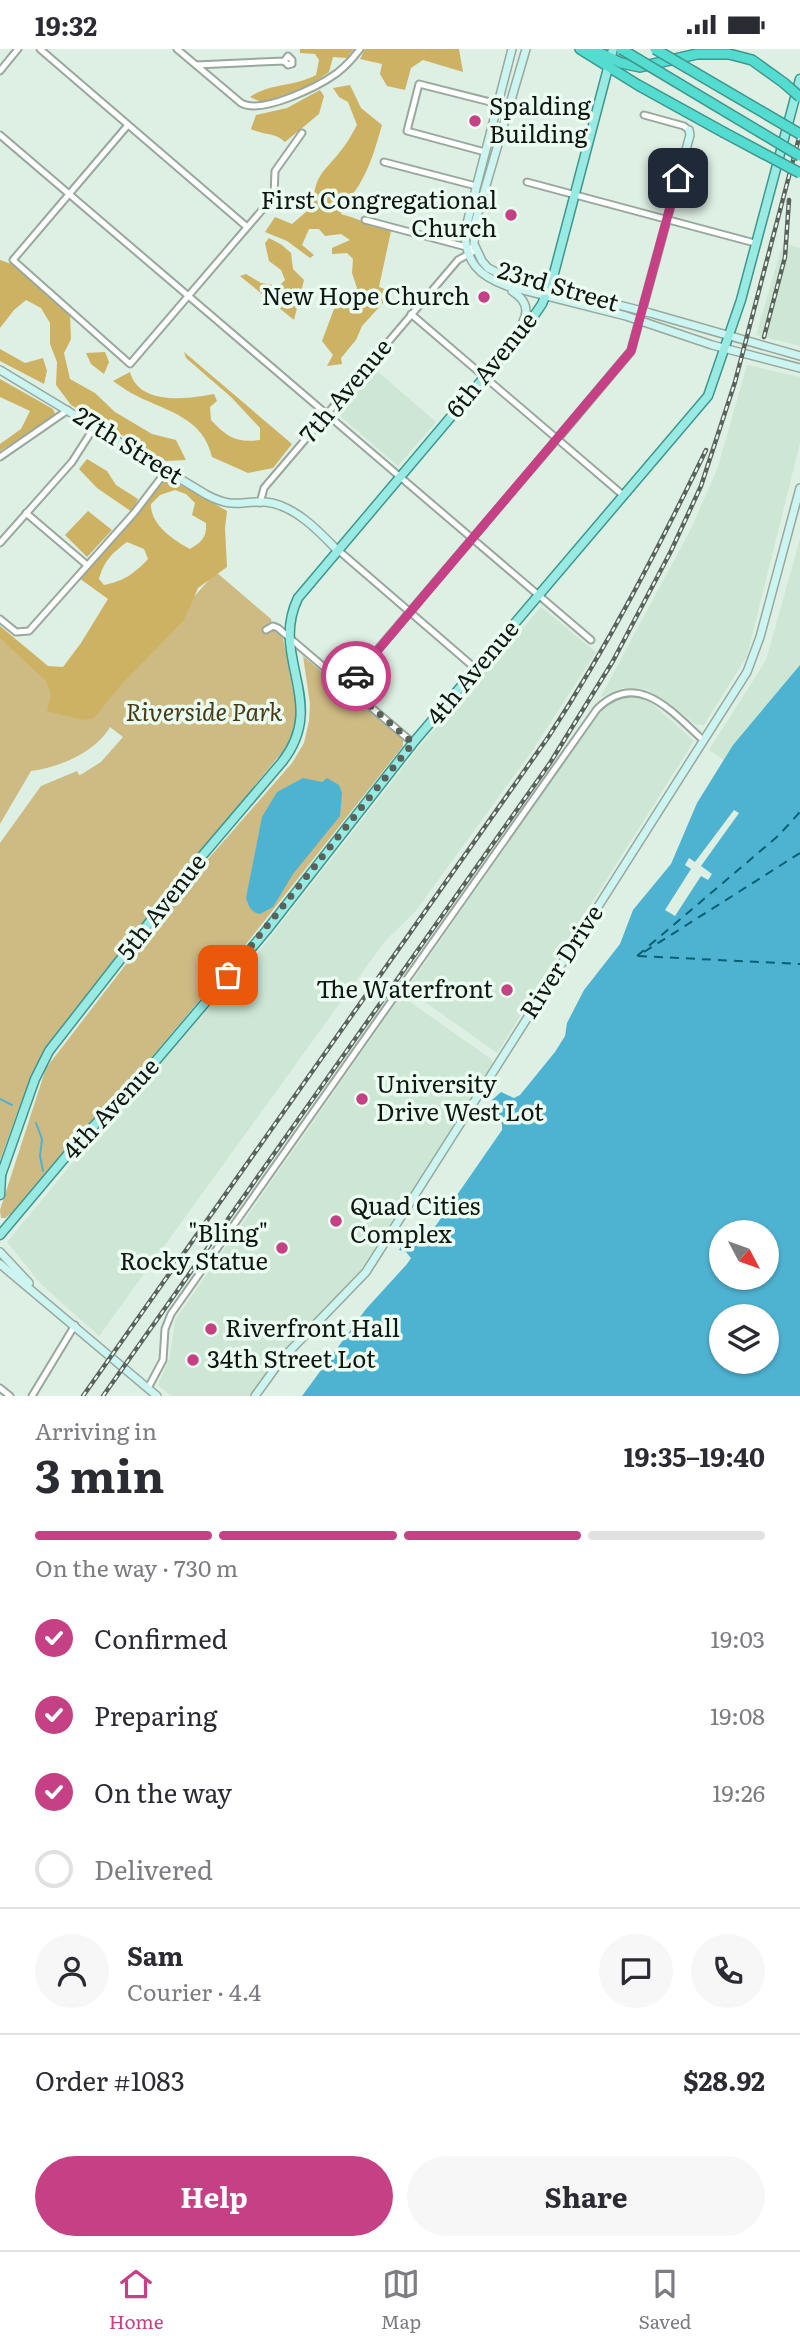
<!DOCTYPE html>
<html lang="en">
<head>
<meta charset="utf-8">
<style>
	body { margin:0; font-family:Literata,serif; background:#f7f7f7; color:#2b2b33; height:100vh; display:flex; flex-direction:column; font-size:26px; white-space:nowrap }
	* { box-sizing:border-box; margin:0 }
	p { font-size:23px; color:#7c7c81 }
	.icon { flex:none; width:38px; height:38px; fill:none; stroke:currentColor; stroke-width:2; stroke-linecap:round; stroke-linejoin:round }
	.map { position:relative; height:1347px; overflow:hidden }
	.sheet { display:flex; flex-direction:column; background:#fff; flex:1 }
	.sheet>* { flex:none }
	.needle { width:46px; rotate:131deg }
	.buttons { position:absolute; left:709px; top:1171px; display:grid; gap:14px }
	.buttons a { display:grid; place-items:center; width:70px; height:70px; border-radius:50%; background:#fff; box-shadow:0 2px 5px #0004; font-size:35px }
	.pin { position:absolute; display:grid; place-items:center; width:60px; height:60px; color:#fff; margin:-30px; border-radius:14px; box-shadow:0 4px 10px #0006 }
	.courier { position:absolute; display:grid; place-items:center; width:70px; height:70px; margin:-35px; border:5px solid #c54084; border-radius:50%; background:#fff; color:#222; box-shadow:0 2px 9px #0007 }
	.headline em { font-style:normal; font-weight:700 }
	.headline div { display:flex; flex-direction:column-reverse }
	.headline { display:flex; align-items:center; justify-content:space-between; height:119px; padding:0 35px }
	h1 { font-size:46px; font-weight:700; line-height:52px }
	.bar { display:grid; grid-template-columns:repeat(4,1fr); gap:10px 7px; align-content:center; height:84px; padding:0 35px }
	.bar i { height:9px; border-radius:5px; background:#e1e1e2 }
	.bar .active { background:#c54084 }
	.bar p { grid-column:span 4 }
	.line { display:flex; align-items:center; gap:18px; padding:0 35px; border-top:2px solid #e1e1e2 }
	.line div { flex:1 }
	.round { display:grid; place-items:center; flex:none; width:74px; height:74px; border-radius:37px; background:#f7f7f7 }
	ol { padding:0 35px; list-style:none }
	li { display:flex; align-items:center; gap:21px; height:77px }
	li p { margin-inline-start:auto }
	li .icon { padding:7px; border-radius:50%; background:#c54084; color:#fff; stroke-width:4 }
	li:last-child { color:#7c7c81 }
	li i { width:38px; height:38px; border:4px solid #e1e1e2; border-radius:50% }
	.button { display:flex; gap:14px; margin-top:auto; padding:14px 35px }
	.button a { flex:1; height:80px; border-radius:42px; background:#c54084; color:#fff; font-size:28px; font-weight:700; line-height:80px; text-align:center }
	.button a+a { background:#f7f7f7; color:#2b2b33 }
	.status { display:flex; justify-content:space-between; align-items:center; height:49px; padding:0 35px; background:#fff; direction:ltr }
	.status svg { height:19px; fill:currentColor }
	.menu { display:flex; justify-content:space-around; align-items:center; height:98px; border-top:2px solid #e1e1e2; background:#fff; font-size:19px; color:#7c7c81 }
	.menu a { display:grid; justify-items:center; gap:4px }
	.menu .active { color:#c54084 }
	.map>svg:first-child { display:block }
	.built { fill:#cee7d5 }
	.green { fill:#ceba83 }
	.forest { fill:#cdb264; fill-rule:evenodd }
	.water { fill:#4eb3d1; fill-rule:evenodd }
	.pier { fill:#deefe3 }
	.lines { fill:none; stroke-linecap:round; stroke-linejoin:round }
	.stream { stroke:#4eb3d1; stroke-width:2 }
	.ferry { stroke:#085f74; stroke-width:2; stroke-dasharray:9 7; stroke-linecap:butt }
	.street-casing { stroke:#98a89d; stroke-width:9 }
	.secondary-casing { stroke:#98a89d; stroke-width:10 }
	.primary-casing { stroke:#3d978e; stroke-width:11 }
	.highway-casing { stroke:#3d978e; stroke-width:12 }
	.street { stroke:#fff; stroke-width:5 }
	.secondary { stroke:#ccf4f1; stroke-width:7 }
	.primary { stroke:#99eae3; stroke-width:8 }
	.highway { stroke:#55dcd1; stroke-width:9 }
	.rail-casing { stroke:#59635c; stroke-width:4.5 }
	.rail { stroke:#ebfdf0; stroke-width:2; stroke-dasharray:5; stroke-linecap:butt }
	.highway-bridge-casing { stroke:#3d978e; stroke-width:12; stroke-linecap:butt }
	.highway-bridge { stroke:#55dcd1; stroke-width:9 }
	.done { stroke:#58625b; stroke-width:7; stroke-dasharray:0 12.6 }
	.route { stroke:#c54084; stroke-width:9 }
	.poi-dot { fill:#c54084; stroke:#ebfdf0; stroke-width:2.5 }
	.labels { text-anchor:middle; stroke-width:7; stroke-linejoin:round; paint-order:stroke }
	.poi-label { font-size:24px; fill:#101612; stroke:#ebfdf0; text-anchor:start }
	.street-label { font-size:24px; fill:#101612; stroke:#ebfdf0 }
	.park-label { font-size:24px; font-style:italic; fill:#463a18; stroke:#ebfdf0 }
</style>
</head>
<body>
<div class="status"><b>19:32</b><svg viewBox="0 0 49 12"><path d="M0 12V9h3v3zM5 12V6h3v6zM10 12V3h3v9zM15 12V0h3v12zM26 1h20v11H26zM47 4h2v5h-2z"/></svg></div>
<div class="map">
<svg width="800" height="1347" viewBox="0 0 800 1347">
	<rect width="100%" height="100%" fill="#deefe3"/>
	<!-- built -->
	<g class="built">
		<polygon points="783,194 800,199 800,297 756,286"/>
		<polygon points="747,316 800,328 800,394 747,607 704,676 696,676 670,654 646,640 622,639 600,649 691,480 718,418"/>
		<polygon points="376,321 436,373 398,417 338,365"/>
		<polygon points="800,490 800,617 733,696 724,711 709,701 766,611"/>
		<polygon points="541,558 596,603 532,702 415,863 385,892 99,1287 41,1235 7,1193 80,1105 260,901 420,697"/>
		<polygon points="628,647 648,651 694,692 497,1004 407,940 599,663 612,653"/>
		<polygon points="403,948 491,1010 493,1015 359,1224 274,1313 250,1347 171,1347 158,1336 170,1308 175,1271 399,950"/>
	</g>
	<!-- green -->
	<g class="green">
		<path d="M216 523 271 570 273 580 283 589 296 656C297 673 292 688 283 702L178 830 47 998 31 1026 0 1111V794L41 737 77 722 79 726 82 725 101 713 123 688 110 678C96 703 58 719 31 722L0 775V582L92 662Z"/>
		<polygon points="303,607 403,691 403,697 231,914 139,1023 75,1089 12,1164 5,1169 1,1169 0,1161 46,1019 201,818 292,714 304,694 309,672 310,655"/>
	</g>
	<!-- forest -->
	<g class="forest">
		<path d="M300 0H354L347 9 333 8 329 23 309 37 263 54 250 48C270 34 294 38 316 26L319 11 315 5 300 4Z"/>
		<polygon points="365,0 459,0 463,23 423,11 411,19 405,41 387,37 380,25 382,15 360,10"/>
		<path d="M350 36 361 59 382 76C376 97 370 118 359 136 351 149 346 150 341 165 359 170 373 177 391 182L379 238 393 243 362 277 356 291 341 309 342 315 327 317 333 306 322 292 334 260 347 252 357 239 352 224 353 210 347 204 332 205V199L350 191 341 185 325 187 319 180H309L302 196 314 206 310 209 287 192 265 183 275 168 292 175 313 157C315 126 321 126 339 104 346 96 352 85 357 76L348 53 339 48 333 39Z"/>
		<path d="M320 41 324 47 319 65 285 93C274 83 265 87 251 80L256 66 287 59Z"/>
		<polygon points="269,189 282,196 291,204 293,220 304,231 294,271 240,227 246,225 261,234 279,237 285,231 281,221 269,212 265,194"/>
		<polygon points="0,211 17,217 70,266 71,290 64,304 70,330 95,344 115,363 152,385 176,391 186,411 166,412 71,356 56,336 57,313 50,295 50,274 41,259 26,251 14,261 0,279"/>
		<polygon points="0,300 25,314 43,309 47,322 44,335 0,312"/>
		<polygon points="105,303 109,313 104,325 91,315 86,304"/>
		<path d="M184 303 292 395 273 419 248 424 212 408C203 369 169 363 137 347 128 343 121 337 113 332L130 323C139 357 188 350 214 345L217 352 210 358 211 371C227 388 236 394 260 391V379L231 348 186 309Z"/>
		<polygon points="0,330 53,360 56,367 0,402 0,395 21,380 30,362 0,348"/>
		<polygon points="87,410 107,422 116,436 138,450 132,463 97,439 79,420"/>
		<path d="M167 428 227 462 225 479 227 518 198 539 184 571 120 637 94 669 83 671 47 662 51 645 46 632 0 589V577L48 617 63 618 81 594 108 550 79 529ZM175 441 186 445 195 454 192 466 206 474C207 488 202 493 190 500 173 491 150 475 151 455L160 446ZM127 493 144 500 148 510C134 525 124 532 104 536L99 530C104 512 112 504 127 493Z"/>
		<polygon points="88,462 112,481 87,508 65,486"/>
	</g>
	<!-- water -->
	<g class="water">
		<path d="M800 616V1347H302L366 1260 407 1215 411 1209 406 1203 399 1201 412 1179 424 1187 430 1185 502 1081V1075L488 1064 492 1051 501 1043 514 1049 520 1046 555 1003 565 987 567 974 584 941 620 895 633 861 671 815 697 754 733 696ZM721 1183H766V1228H721ZM721 1267H766V1312H721Z"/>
		<path d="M303 729 322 733 327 729 339 736 342 744 340 767 293 825 273 858 260 865C251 863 249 858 246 849L262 768 277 743Z"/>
	</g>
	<!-- pier -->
	<polygon class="pier" points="734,761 739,764 701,817 712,825 708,831 701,827 675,867 665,861 691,820 685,816 689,809 695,813"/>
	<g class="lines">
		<!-- stream -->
		<g class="stream">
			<polyline points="0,1050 12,1056"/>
			<polyline points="36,1074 42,1090 40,1107 43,1122"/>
		</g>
		<!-- ferry -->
		<g class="ferry">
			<polyline points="644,903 800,804"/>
			<polyline points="637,907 778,787 800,763"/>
			<polyline points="638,907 800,915"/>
		</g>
		<defs>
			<g id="street">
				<polyline points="40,0 247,178"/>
				<path d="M177 0 241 54C262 66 319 37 337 24 346 17 354 8 360 0"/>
				<polyline points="196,16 284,12 288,16 292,15 292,11 288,7 284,12"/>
				<polyline points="0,22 18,0"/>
				<polyline points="644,66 684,77 689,81"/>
				<polyline points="128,76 13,211 130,315 274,147 275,122 302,84"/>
				<polyline points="0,86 591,591"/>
				<polyline points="485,103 407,82 419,35 510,58"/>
				<polyline points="384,113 476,137"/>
				<polyline points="527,133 751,193"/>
				<polyline points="365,171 470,199"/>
				<polyline points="411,265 624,447"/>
				<polyline points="0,408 68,361"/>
				<polyline points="260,454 264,439 458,211 476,201"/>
				<polyline points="26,464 87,516"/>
				<polyline points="0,494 72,413 95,377"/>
				<polyline points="338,501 476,620"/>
				<polyline points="0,570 16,583 29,582 135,463 167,421"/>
				<polyline points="266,581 273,577 278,579 413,694"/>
				<polyline points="350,639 366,614 557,390"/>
				<polyline points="0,1339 10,1347"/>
				<path d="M148 1339 163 1311 165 1280 171 1265 597 660C638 620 672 663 703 691"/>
				<polyline points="32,1347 75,1276"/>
			</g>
			<g id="secondary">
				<path d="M512 0 465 182C465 213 479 227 507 237L626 267 712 296 800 319"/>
				<polyline points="526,0 475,174 474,195 482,212 488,219 502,226 650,264 800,307"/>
				<path d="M512 242C533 255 527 269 515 287"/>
				<path d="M0 321 207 446C234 460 239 452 265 453 293 455 319 482 337 501"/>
				<polyline points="557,390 631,302 690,86 689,81"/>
				<polyline points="0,1203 29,1234"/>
				<polyline points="0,1215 157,1347"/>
				<polyline points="255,1347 281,1311 366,1223 747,623 760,588 800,439"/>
			</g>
			<g id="primary">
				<path d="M0 1129 35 1030 49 1002 191 820 282 713C329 653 269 609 298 549L525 280 542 255 553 228 613 0"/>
				<polyline points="0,1146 1,1127"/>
				<polyline points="0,1186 79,1092 148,1021 266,882 413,694 708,347 741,251 800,30"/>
			</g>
			<g id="highway">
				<polyline points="580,0 638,36 723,83"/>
				<polyline points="592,0 621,14 640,18 697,5 729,5 752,11 784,34"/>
			</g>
		</defs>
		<!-- street casing -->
		<use href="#street" class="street-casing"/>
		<!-- secondary casing -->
		<use href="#secondary" class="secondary-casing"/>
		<!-- primary casing -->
		<use href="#primary" class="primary-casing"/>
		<!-- highway casing -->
		<use href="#highway" class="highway-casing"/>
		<!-- street -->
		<use href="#street" class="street"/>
		<!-- secondary -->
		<use href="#secondary" class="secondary"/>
		<!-- primary -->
		<use href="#primary" class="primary"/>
		<!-- highway -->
		<use href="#highway" class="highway"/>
		<defs>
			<g id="rail">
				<polyline points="764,288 785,208 789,151"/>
				<path d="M83 1347 549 687C609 595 658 500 706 401"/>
				<polyline points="103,1347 550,714 613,612 671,502 701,437 735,333 800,85"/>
			</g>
		</defs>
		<!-- rail casing -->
		<use href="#rail" class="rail-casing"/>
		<!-- rail -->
		<use href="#rail" class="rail"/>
		<defs>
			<g id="highway-bridge">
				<polyline points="621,0 800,107"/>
				<polyline points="655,0 800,85"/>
				<polyline points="784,34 800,48"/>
				<polyline points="723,83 800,124"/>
			</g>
		</defs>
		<!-- highway-bridge casing -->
		<use href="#highway-bridge" class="highway-bridge-casing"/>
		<!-- highway-bridge -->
		<use href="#highway-bridge" class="highway-bridge"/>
	</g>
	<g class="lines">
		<!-- done -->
		<polyline class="done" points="228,926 413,694 350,639 356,627"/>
		<!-- route -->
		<polyline class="route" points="356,627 631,302 678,129"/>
	</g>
	<!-- markers -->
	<g class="poi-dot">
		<circle cx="475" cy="72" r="7"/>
		<circle cx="511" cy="166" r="7"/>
		<circle cx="484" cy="248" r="7"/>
		<circle cx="507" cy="941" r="7"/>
		<circle cx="362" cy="1050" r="7"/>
		<circle cx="336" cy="1172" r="7"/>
		<circle cx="282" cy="1199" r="7"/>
		<circle cx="211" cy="1280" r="7"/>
		<circle cx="193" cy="1311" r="7"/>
	</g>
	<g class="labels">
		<!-- poi labels -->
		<g class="poi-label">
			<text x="489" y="66">Spalding<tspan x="489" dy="28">Building</tspan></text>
			<text x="497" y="160" text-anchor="end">First Congregational<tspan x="497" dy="28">Church</tspan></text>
			<text x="470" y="256" text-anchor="end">New Hope Church</text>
			<text x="493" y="949" text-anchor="end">The Waterfront</text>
			<text x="376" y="1044">University<tspan x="376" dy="28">Drive West Lot</tspan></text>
			<text x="350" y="1166">Quad Cities<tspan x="350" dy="28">Complex</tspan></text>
			<text x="268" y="1193" text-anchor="end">"Bling"<tspan x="268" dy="28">Rocky Statue</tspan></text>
			<text x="225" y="1288">Riverfront Hall</text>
			<text x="207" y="1319">34th Street Lot</text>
		</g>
		<!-- street labels -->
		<g class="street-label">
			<text transform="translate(558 238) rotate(16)" y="8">23rd Street</text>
			<text transform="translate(492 316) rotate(-51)" y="8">6th Avenue</text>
			<text transform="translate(346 342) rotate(-50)" y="8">7th Avenue</text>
			<text transform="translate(128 397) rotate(32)" y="8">27th Street</text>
			<text transform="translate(473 624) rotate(-50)" y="8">4th Avenue</text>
			<text transform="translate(162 858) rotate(-52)" y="8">5th Avenue</text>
			<text transform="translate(562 913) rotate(-57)" y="8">River Drive</text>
			<text transform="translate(111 1060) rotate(-47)" y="8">4th Avenue</text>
		</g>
		<!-- park labels -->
		<g class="park-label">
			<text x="204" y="672">Riverside Park</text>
		</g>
	</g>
</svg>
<div class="buttons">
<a><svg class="needle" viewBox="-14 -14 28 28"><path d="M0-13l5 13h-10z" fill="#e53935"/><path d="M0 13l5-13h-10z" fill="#7c7c81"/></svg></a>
<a><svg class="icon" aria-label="layers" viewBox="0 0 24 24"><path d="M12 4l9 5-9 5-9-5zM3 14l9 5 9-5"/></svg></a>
</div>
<div class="pin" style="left:228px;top:926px;background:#ea580c"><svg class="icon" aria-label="bag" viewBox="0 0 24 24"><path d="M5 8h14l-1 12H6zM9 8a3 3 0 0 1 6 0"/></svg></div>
<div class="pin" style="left:678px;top:129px;background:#1f2937"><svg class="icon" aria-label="home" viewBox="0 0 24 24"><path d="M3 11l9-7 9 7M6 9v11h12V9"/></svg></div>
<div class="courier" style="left:356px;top:627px"><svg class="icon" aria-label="car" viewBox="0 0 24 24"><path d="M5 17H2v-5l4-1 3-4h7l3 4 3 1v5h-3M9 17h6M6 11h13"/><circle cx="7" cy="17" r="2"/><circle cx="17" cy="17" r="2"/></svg></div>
</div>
<section class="sheet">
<div class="headline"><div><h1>3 min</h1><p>Arriving in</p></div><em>19:35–19:40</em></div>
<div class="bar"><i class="active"></i><i class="active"></i><i class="active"></i><i></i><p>On the way · 730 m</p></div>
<ol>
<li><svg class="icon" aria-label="check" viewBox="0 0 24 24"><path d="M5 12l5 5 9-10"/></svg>Confirmed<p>19:03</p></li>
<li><svg class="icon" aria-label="check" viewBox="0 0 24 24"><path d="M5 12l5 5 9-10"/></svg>Preparing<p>19:08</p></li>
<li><svg class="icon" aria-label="check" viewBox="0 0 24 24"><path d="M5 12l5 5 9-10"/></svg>On the way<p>19:26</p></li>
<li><i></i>Delivered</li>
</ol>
<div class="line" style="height:126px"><a class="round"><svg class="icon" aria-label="person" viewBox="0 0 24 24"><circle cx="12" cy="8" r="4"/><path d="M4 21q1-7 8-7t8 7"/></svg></a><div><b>Sam</b><p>Courier · 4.4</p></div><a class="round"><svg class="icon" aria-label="chat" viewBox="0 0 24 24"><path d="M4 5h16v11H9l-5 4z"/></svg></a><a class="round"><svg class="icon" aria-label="phone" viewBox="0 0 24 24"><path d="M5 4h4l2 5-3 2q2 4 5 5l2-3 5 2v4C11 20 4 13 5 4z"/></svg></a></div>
<div class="line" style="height:91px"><div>Order #1083</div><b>$28.92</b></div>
<div class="button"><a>Help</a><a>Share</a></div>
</section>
<nav class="menu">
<a class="active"><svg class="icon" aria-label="home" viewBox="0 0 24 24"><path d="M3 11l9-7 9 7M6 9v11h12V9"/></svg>Home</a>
<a><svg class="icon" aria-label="map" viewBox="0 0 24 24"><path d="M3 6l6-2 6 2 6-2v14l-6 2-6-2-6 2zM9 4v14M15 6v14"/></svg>Map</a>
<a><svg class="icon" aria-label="saved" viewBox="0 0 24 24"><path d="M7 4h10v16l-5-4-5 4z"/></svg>Saved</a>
</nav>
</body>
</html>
